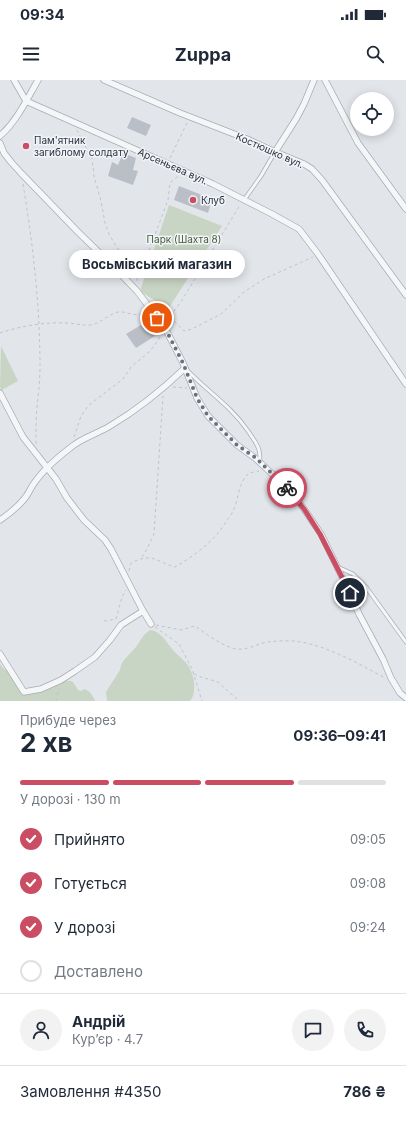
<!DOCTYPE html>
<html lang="uk">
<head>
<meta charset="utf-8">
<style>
	body { margin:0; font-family:Inter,sans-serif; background:#f2f2f3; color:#1f2937; height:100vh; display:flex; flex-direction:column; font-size:15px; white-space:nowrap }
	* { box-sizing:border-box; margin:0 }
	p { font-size:13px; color:#747a83 }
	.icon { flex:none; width:22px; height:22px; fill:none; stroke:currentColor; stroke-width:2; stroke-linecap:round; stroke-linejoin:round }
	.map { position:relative; height:621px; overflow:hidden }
	.drawer { display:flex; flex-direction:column; background:#fff; flex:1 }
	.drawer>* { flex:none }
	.tools { position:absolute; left:350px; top:12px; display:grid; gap:8px }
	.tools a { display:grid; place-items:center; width:44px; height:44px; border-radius:50%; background:#fff; box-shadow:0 2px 10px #0003; font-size:20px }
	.pin { position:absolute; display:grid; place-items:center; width:34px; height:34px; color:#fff; margin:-17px; border:2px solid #fff; border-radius:50%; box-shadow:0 1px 4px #0007 }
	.courier { position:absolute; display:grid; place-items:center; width:40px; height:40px; margin:-20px; border:3px solid #ca4d64; border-radius:50%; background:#fff; color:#222; box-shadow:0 1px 5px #0007 }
	.bubble { position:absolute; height:28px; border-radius:14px; background:#fff; box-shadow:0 2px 10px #0003; font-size:13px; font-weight:700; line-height:28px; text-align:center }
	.overview em { font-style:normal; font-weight:700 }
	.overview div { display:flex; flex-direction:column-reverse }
	.overview { display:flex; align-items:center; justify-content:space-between; height:68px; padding:0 20px }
	h1 { font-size:26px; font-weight:700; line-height:30px }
	.bar { display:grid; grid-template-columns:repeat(4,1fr); gap:6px 4px; align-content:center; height:48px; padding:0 20px }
	.bar i { height:5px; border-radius:3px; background:#e0e1e3 }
	.bar .current { background:#ca4d64 }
	.bar p { grid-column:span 4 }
	.line { display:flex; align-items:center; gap:10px; padding:0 20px; border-top:1px solid #e0e1e3 }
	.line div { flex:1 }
	.round { display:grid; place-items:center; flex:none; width:42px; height:42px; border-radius:21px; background:#f2f2f3 }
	ol { padding:0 20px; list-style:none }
	li { display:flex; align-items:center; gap:12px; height:44px }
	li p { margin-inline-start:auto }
	li .icon { padding:4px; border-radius:50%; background:#ca4d64; color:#fff; stroke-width:4 }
	li:last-child { color:#747a83 }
	li i { width:22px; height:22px; border:2px solid #e0e1e3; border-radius:50% }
	.status { display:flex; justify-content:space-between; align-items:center; height:28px; padding:0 20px; background:#fff; direction:ltr }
	.status svg { height:11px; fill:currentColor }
	header { display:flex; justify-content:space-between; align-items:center; height:52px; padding:0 20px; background:#fff; font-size:18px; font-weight:700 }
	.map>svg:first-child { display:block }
	.green { fill:#c8d4c4 }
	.building { fill:#babfc7 }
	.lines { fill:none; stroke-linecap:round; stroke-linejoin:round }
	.service-casing { stroke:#a7adb4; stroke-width:4.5 }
	.minor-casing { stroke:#a7adb4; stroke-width:7 }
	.path { stroke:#c0c4c9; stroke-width:1; stroke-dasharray:3 3; stroke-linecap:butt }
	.service { stroke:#f5f6f8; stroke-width:3 }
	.minor { stroke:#f5f6f8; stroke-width:5.5 }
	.done { stroke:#6b727d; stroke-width:4; stroke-dasharray:0 7.2 }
	.route { stroke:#ca4d64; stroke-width:5 }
	.poi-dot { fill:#ca4d64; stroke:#f2f4f7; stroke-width:1.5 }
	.labels { text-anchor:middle; stroke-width:3; stroke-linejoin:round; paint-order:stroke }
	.poi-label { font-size:10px; fill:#2b3442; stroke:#f2f4f7; text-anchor:start }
	.street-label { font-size:10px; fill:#2b3442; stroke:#f2f4f7 }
	.park-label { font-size:10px; fill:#415d39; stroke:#f2f4f7 }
</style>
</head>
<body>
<div class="status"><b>09:34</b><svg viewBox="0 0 49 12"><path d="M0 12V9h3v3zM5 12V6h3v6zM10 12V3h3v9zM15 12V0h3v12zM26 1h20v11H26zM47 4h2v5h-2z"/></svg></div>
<header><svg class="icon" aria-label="menu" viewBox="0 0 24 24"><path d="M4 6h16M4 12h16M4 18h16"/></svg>Zuppa<svg class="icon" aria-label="search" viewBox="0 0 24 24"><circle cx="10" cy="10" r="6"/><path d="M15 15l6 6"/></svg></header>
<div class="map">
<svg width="406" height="621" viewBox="0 0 406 621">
	<rect width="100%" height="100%" fill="#e2e6ea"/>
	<!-- green -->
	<g class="green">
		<polygon points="169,125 222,146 168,229 140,211"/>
		<polygon points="1,266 18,301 2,310 0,307"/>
		<path d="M150 550C161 551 166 562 173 570 177 575 182 578 186 583 194 592 198 612 190 621H107L106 612 120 590 121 585 124 580 136 567 144 555Z"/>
		<path d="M0 584 4 589 8 590 26 614C43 616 59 596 73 602L78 610 80 611 85 609C91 612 93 616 95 621H0Z"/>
	</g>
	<!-- building -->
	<g class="building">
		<polygon points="132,37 151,45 146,56 127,48"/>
		<polygon points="123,73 136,78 133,90 138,91 133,105 108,96 112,82 118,85"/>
		<polygon points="179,106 212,119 208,133 174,120"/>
		<polygon points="146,242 155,256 136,268 126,254"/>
	</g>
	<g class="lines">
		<defs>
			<g id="service">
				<polyline points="244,120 261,96 275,72"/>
				<path d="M187 290C208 312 231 326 248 351 252 357 257 363 259 370 260 374 260 378 260 382"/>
				<polyline points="338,487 353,494 366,507 406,562"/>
			</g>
			<g id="minor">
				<polyline points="14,0 26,21 213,104 272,134 299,149 318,174 406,304"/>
				<polyline points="104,0 180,33 247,59 275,72 304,84 312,89 322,100 406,215"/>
				<polyline points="325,0 358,63 406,129"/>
				<path d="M0 56C17 41 27 19 38 0"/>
				<polyline points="0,63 4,73 11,82 21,93 78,152 111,184 137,211 146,223 164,246 183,283 197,318 208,336 237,365 255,378 268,390 290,411 304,429 321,454 345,503 359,534 383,579 391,598 400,613 406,618"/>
				<polyline points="275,72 296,39 304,24 314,0"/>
				<polyline points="0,313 23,357 56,399 67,418 84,440 105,460 111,469 143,531 151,544"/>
				<path d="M0 440C9 434 18 427 25 418 29 413 31 407 35 402 44 389 57 378 70 368 81 358 97 354 110 346 137 330 162 310 185 288"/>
				<polyline points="0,574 24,612 41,609 61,600 75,591 95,577 110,560 121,545 143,531"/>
			</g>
		</defs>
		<!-- service casing -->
		<use href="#service" class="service-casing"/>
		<!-- minor casing -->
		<use href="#minor" class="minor-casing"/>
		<!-- path -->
		<g class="path">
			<polyline points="77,50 92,79 93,86 94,96 101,121 105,143 109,154 116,166 126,179 137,198 137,201"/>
			<polyline points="170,78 187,43"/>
			<path d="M23 104C33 164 40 226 40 287 40 297 39 307 38 318 36 333 36 348 36 364"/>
			<polyline points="137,198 144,184 168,120 170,103 173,100 180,95"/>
			<polyline points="170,237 184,251 192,249 221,234 244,212 264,199 313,177"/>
			<polyline points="167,241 182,220 240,125"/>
			<path d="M0 253C21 246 44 242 66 243 75 243 82 246 91 245 101 243 109 234 118 232 128 231 136 238 145 233"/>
			<polyline points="173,307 187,308"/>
			<polyline points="74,357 81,336 89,325 123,299 131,287 149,272 154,266 162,254"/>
			<polyline points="142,477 147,469 154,454 163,316"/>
			<path d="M129 491 131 483C153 472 154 481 175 487 194 476 216 460 227 440 230 437 232 433 234 429 238 420 239 403 247 395 250 392 255 392 259 391"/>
			<polyline points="104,541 116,539 122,517 126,510"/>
			<path d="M156 545 181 550 195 546C205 553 226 569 238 569 248 570 257 564 267 562 278 561 291 560 301 562 329 567 360 584 385 598"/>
			<polyline points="155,547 179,564 192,589 202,621"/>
			<polyline points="194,594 201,597 218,602 239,621"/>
			<polyline points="56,621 59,608"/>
		</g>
		<!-- service -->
		<use href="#service" class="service"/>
		<!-- minor -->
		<use href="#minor" class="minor"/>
	</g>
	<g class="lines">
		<!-- done -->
		<polyline class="done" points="157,238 164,246 183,283 197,318 208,336 237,365 256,378 287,408"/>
		<!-- route -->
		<polyline class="route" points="287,408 304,429 320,454 350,513"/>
	</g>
	<!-- markers -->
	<g class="poi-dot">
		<circle cx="26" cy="66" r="4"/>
		<circle cx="193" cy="120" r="4"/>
	</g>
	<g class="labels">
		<!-- poi labels -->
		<g class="poi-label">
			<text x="34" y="64">Пам'ятник<tspan x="34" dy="12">загиблому солдату</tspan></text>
			<text x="201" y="124">Клуб</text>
		</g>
		<!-- street labels -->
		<g class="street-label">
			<text transform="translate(270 70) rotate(24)" y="4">Костюшко вул.</text>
			<text transform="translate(173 86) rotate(24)" y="4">Арсеньєва вул.</text>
		</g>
		<!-- park labels -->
		<g class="park-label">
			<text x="184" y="163">Парк (Шахта 8)</text>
		</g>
	</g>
</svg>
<div class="tools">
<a><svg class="icon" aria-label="locate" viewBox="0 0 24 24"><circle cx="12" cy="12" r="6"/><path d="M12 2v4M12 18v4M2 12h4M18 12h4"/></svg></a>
</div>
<div class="pin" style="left:157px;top:238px;background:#ea580c"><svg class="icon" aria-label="bag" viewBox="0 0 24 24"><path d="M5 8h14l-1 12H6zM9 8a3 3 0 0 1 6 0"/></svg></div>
<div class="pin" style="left:350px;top:513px;background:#1f2937"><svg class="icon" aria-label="home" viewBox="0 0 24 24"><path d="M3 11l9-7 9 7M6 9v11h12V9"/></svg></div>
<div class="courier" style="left:287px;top:408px"><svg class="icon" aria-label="bike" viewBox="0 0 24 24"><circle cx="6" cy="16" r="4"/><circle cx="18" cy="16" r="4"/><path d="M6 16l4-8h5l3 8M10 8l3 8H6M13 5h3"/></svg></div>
<div class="bubble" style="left:69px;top:170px;width:176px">Восьмівський магазин</div>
</div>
<section class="drawer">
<div class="overview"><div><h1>2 хв</h1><p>Прибуде через</p></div><em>09:36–09:41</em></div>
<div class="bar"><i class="current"></i><i class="current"></i><i class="current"></i><i></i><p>У дорозі · 130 m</p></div>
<ol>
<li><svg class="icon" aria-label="check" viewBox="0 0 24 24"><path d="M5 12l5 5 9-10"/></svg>Прийнято<p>09:05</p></li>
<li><svg class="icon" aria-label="check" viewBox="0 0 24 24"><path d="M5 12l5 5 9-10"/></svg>Готується<p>09:08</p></li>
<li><svg class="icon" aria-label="check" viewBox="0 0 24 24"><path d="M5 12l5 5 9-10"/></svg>У дорозі<p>09:24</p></li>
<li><i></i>Доставлено</li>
</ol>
<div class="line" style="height:72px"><a class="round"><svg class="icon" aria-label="person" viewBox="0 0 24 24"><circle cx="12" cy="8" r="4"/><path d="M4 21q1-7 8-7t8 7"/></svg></a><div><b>Андрій</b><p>Кур’єр · 4.7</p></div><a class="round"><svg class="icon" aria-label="chat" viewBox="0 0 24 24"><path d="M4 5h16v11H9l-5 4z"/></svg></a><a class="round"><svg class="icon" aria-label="phone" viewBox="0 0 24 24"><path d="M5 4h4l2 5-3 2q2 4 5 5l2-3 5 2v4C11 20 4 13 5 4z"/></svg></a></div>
<div class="line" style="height:52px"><div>Замовлення #4350</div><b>786 ₴</b></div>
</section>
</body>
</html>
